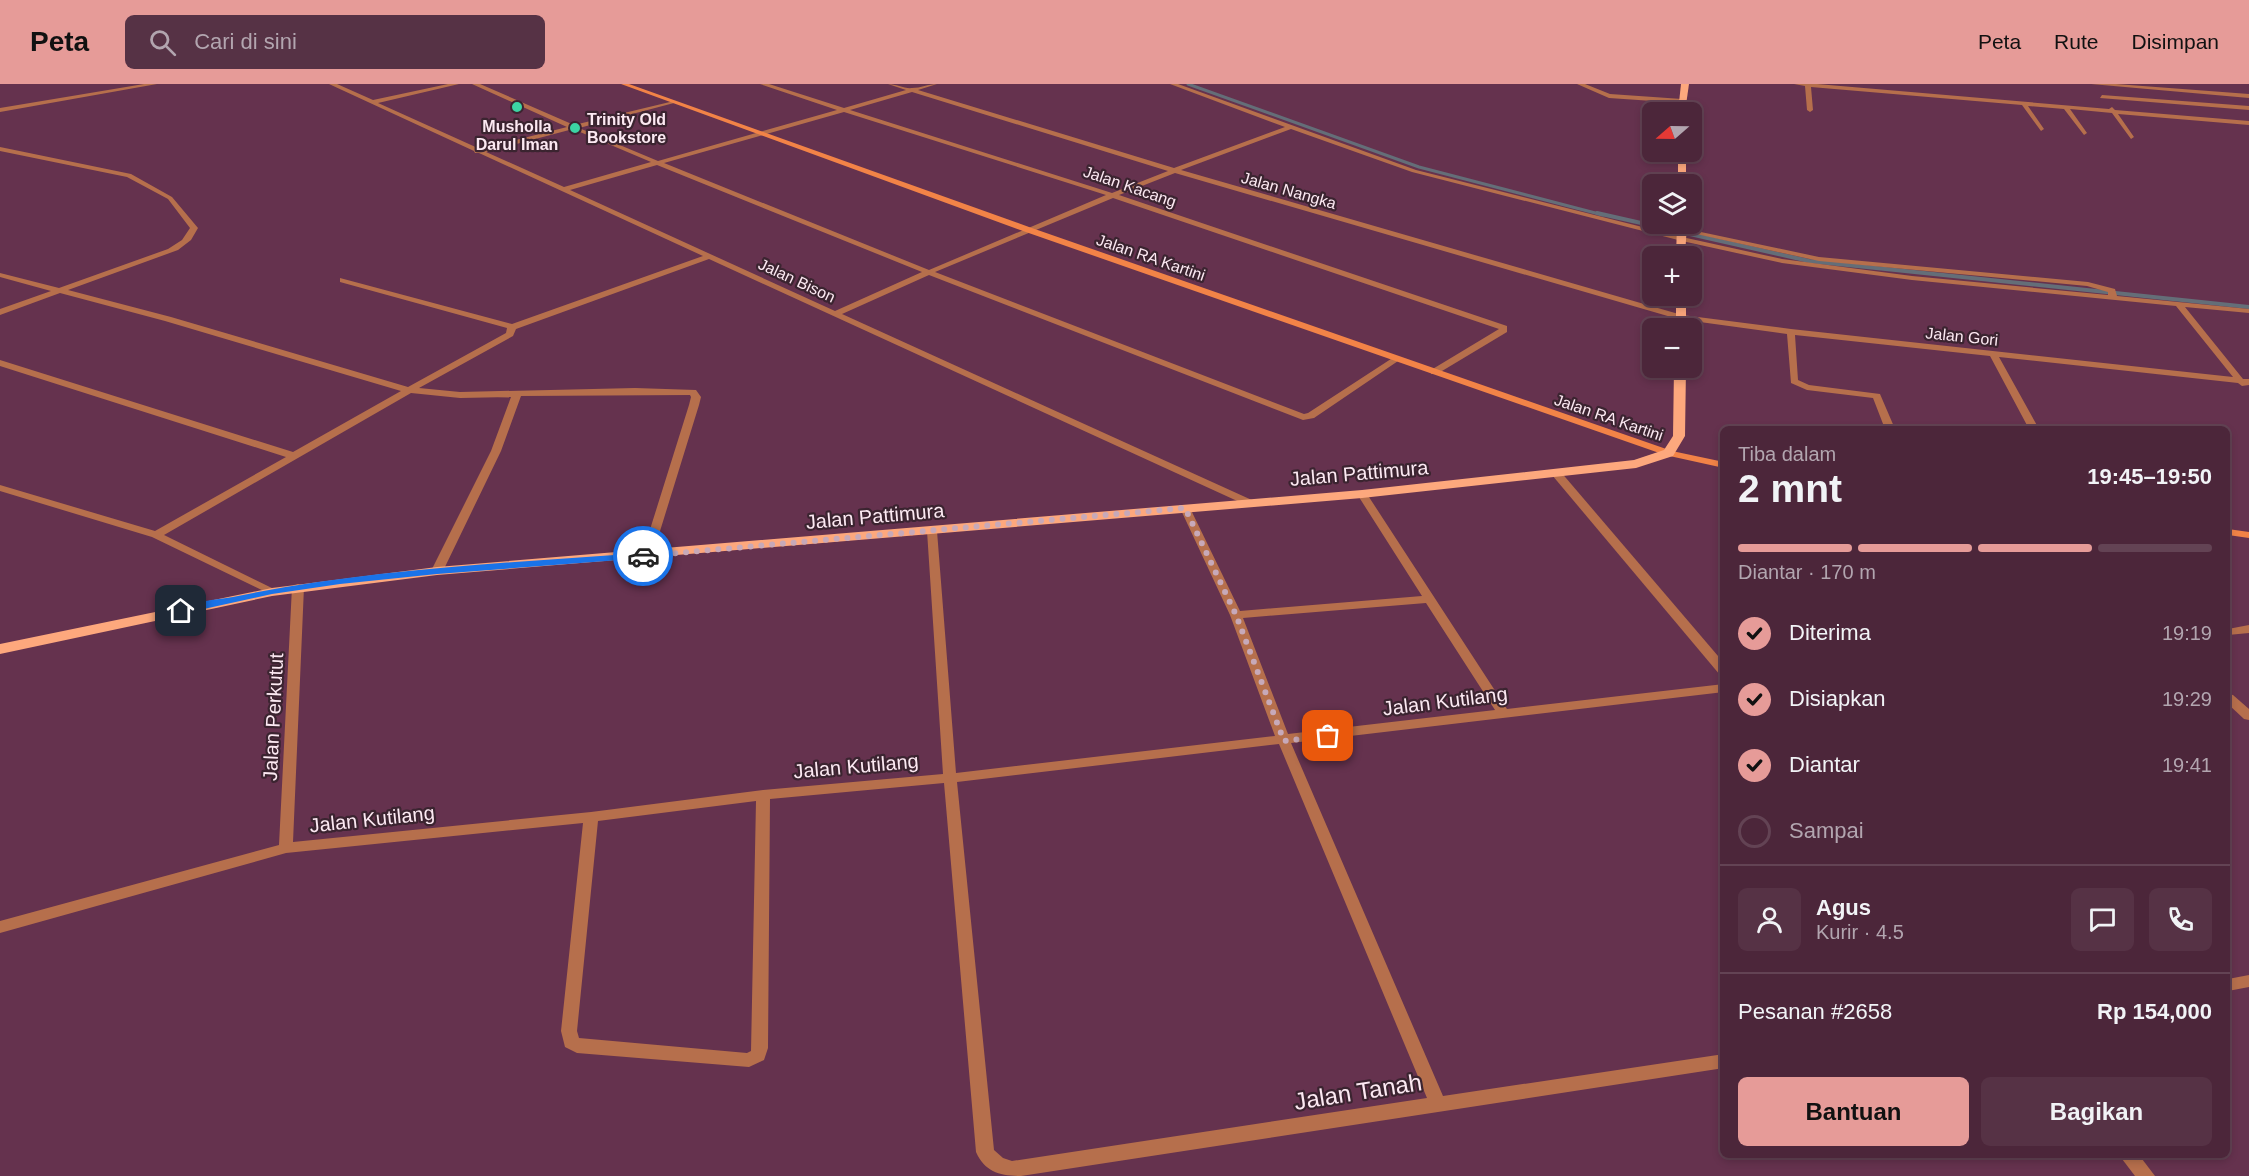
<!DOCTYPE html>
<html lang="id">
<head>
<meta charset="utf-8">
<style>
	body { margin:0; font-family:Arial,sans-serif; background:#563245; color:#f1f3f6; height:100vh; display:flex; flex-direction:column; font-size:22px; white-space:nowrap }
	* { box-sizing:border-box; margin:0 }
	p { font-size:20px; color:#b2a5af }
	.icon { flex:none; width:33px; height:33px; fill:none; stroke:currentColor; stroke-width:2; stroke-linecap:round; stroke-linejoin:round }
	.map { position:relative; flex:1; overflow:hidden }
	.side { position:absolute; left:1720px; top:342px; width:510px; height:732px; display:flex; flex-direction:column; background:#4c263a; border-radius:9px; box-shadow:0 3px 9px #0003,0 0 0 2px #634354 }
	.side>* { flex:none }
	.needle { width:39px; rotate:250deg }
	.controls { position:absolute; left:1642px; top:18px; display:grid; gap:12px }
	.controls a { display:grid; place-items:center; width:60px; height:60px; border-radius:9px; background:#4c263a; box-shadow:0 3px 9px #0003,0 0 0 2px #634354; font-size:30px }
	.pin { position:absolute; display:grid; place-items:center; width:51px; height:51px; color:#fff; margin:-26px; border-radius:12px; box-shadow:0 3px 9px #0006 }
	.courier { position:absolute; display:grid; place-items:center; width:60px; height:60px; margin:-30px; border:4px solid #1a73e8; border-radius:50%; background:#fff; color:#222; box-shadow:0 2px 8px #0007 }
	.summary em { font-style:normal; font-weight:700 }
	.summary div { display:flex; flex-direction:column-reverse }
	.summary { display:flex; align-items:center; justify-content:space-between; height:102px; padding:0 18px }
	h1 { font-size:39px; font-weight:700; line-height:45px }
	.bar { display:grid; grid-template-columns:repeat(4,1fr); gap:9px 6px; align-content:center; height:72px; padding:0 18px }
	.bar i { height:8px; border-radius:4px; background:#634354 }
	.bar .on { background:#e69b98 }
	.bar p { grid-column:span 4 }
	.line { display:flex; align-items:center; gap:15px; padding:0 18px; border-top:2px solid #634354 }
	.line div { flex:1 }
	.round { display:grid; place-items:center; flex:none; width:63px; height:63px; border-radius:9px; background:#563245 }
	ol { padding:0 18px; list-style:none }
	li { display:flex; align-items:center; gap:18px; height:66px }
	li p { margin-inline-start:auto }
	li .icon { padding:6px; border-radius:50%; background:#e69b98; color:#111; stroke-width:4 }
	li:last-child { color:#b2a5af }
	li i { width:33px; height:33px; border:3px solid #634354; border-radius:50% }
	.primary-button { display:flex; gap:12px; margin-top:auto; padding:12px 18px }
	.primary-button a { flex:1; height:69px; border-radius:9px; background:#e69b98; color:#111; font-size:24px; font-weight:700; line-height:69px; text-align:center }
	.primary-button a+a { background:#563245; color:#f1f3f6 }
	header { display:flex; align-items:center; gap:36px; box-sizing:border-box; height:84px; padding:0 30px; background:#e69b98; color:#111 }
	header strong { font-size:28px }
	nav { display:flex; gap:33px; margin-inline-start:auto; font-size:21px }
	.search { width:420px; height:54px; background:#563245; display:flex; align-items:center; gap:15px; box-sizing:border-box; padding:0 21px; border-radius:9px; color:#b2a5af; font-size:22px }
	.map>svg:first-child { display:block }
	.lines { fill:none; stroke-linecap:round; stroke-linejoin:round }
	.stream-far1 { stroke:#646e78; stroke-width:3 }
	.stream { stroke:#646e78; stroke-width:4 }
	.minor { fill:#b66f4c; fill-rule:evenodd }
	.secondary { fill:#f28347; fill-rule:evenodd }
	.primary { fill:#fda87d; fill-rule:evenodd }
	.route { fill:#1a73e8 }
	.done { stroke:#c7a9b9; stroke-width:6; stroke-dasharray:0 10.8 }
	.poi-dot { fill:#3cd4a4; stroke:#3b2430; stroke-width:2 }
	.labels { text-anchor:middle; stroke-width:4.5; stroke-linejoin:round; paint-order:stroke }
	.far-poi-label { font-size:16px; font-weight:bold; fill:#fce9f2; stroke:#3b2430; text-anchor:start }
	.far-street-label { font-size:16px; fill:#fce9f2; stroke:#3b2430 }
	.street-label { font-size:20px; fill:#fce9f2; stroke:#3b2430 }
	.near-street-label { font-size:24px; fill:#fce9f2; stroke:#3b2430 }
</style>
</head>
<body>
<header>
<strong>Peta</strong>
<div class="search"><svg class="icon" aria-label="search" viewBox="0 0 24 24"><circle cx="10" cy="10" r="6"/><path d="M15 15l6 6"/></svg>Cari di sini</div>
<nav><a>Peta</a><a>Rute</a><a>Disimpan</a></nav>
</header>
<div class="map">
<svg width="2249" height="1092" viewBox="0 0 2249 1092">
	<rect width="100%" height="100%" fill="#65324e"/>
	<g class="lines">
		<!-- stream-far1 -->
		<polyline class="stream-far1" points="1188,0 1419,83 1603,131"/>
		<!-- stream -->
		<polyline class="stream" points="1597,129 1809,177 2249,223"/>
		<!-- minor -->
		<g class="minor">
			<polygon points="144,0 157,0 0,28 0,24"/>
			<path d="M329 0H337L373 16 448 0H459L378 19 480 65 567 43 472 0H480L574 41 674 17V19L579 44 658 77 837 26 760 0H769L844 24 906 6 888 0C896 0 905 5 912 4 921 4 928 0 937 0L918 6 1174 84 1285 43 1170 0H1178L1416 86 1682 153 1782 175 1912 192 2108 211V208L2087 202 1819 177 1678 146 1682 144 1819 173 2088 198 2115 205 2117 212 2249 225V229L2185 223 2243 295H2249V301L2242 302 2238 299 1999 273 2039 345H2029L1990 272 1795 251 1798 296 1809 301 1880 310 1895 345H1885L1873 314 1807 306 1791 299 1787 250 1678 235 1175 89 1119 111 1507 242V248L1437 290H1431V286L1499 245 1113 114 935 188 1304 330 1308 329 1394 273 1397 272 1401 275 1314 334 1303 336 929 191 842 230 1254 417 1255 419 1254 421H1246L709 175 516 245 513 252 419 304 460 308 635 304 696 306 701 313 699 321 652 473 648 474 642 471 689 321 691 313 690 311 521 312 501 367 443 487 437 490 431 487 491 367 511 313 460 314 411 309 164 451 276 506 278 508 276 510 272 511 152 453 0 407V401L155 447 286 373 0 282V276L293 368 401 307 165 237 60 209 0 231V225L51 207 0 193V189L59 204 168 165 182 156 190 144 168 115 127 93 0 67V63L131 90 172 113 198 144 191 156 178 166 68 206 171 233 408 303 506 249 507 244 340 198V194L512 240 703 172 479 69H475L474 67ZM912 8 1168 87 1112 109 850 26ZM844 28 1106 111 929 186 664 79ZM573 45 651 78 564 103 486 68ZM1291 45 1412 88 1682 157 1782 179 1912 196 2176 222 2233 293 1791 245 1682 231 1181 86ZM657 81 922 188 835 227 570 106Z"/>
			<polygon points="1577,0 1585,0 1610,10 1682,15 1685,17 1682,19 1609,14"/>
			<polygon points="1794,0 1817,0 2109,25 2112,23 2115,26 2249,37 2249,41 2118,30 2134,53 2131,55 2112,29 2070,25 2087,49 2084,51 2064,25 2028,22 2044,45 2041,47 2022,21 1811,3 1813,26 1810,28 1807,26 1805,2"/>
			<polygon points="2091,0 2116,0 2249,10 2249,14"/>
			<polygon points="2102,11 2249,22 2249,26 2100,14"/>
			<polygon points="1556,386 1560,387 1724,579 1724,592 1720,591 1552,391 1552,387"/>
			<path d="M1362 407 1367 410 1507 625 1724 600V608L1291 659 1443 1012 1724 970V984L1021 1092C1000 1092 985 1088 976 1068L944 699 770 715 768 964 764 976 749 983 577 969 565 963 561 947 583 739 286 769 0 849V837L279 761 292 503 294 501 298 500 304 503 293 758 591 728 763 706 943 690 927 447 932 444 937 447 956 689 1275 652 1230 531 1180 424 1185 421 1190 424 1240 527 1422 512 1357 410ZM1426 519 1495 626 1288 650 1243 534ZM1279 660 1427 1014 1012 1077 1003 1074 994 1066 957 698ZM756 717 751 967 747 969 579 954 577 947 598 737Z"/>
			<polygon points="2249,541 2249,549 2228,551 2228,545"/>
			<polygon points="2228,610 2233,611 2249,625 2249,636 2244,635 2228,620"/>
			<polygon points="2249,891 2249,903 2228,907 2228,895"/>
			<polygon points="2119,1071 2139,1071 2155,1092 2135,1092"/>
		</g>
		<!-- secondary -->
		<g class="secondary">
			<polygon points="621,0 629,0 1029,143 1672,367 1724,378 1724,384 1665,371 1023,147"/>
			<polygon points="2228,445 2249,448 2249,454 2228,451"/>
		</g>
		<!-- primary -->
		<g class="primary">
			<polygon points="1681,0 1689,0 1685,28 1678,28"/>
			<rect x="1678" y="68" width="8" height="32"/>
			<polygon points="1677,140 1687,140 1685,172 1676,172"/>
			<rect x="1676" y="212" width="10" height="32"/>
			<polygon points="1674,284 1686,284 1685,352 1673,372 1636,384 1362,414 437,491 272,512 0,570 0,560 272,504 437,483 1362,406 1634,376 1664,366 1673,352"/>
		</g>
	</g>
	<!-- route -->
	<path class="route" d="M643 469 646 470V474L437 490 340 500 272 510 181 530 176 527C189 517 217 516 233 513 368 485 506 479 643 469Z"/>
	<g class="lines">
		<!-- done -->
		<polyline class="done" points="643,472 1185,424 1236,531 1284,657 1328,652"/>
	</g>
	<!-- markers -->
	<g class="poi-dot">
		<circle cx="517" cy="23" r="6"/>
		<circle cx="575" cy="44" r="6"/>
	</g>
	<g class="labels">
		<!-- far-poi labels -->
		<g class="far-poi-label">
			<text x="587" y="41">Trinity Old<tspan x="587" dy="18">Bookstore</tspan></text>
			<text x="517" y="48" text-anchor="middle">Musholla<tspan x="517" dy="18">Darul Iman</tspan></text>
		</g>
		<!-- far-street labels -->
		<g class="far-street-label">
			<text transform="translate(1130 102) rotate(19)" y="6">Jalan Kacang</text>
			<text transform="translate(1289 106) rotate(16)" y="6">Jalan Nangka</text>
			<text transform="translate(1151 173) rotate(19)" y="6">Jalan RA Kartini</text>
			<text transform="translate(797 196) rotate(25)" y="6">Jalan Bison</text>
			<text transform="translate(1962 252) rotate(6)" y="6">Jalan Gori</text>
			<text transform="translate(1609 333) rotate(19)" y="6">Jalan RA Kartini</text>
		</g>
		<!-- street labels -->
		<g class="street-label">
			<text transform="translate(1359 389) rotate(-5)" y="7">Jalan Pattimura</text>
			<text transform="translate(875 432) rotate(-5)" y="7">Jalan Pattimura</text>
			<text transform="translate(1445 617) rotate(-7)" y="7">Jalan Kutilang</text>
			<text transform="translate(273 633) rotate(-87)" y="7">Jalan Perkutut</text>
			<text transform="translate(856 682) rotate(-5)" y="7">Jalan Kutilang</text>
			<text transform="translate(372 735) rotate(-6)" y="7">Jalan Kutilang</text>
		</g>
		<!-- near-street labels -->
		<g class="near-street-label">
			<text transform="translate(1358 1008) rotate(-9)" y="8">Jalan Tanah</text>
		</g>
	</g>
</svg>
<div class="controls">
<a><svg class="needle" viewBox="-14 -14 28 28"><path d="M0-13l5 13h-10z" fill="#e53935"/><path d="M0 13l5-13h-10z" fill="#b2a5af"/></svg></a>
<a><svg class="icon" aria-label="layers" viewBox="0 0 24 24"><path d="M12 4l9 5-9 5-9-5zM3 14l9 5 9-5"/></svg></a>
<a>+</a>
<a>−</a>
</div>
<div class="pin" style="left:1328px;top:652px;background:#ea580c"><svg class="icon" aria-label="bag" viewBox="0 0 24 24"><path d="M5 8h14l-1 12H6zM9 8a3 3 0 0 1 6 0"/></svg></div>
<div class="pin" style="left:181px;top:527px;background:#1f2937"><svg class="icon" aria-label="home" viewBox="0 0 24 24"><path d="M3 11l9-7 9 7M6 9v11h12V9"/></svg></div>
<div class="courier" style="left:643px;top:472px"><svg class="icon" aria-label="car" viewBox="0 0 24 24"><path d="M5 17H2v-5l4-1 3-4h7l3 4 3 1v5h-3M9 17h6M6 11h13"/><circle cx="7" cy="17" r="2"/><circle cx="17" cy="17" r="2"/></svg></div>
<section class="side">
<div class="summary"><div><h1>2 mnt</h1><p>Tiba dalam</p></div><em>19:45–19:50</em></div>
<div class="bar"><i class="on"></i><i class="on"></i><i class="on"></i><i></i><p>Diantar · 170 m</p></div>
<ol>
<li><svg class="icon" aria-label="check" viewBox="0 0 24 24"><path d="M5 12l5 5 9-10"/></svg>Diterima<p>19:19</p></li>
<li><svg class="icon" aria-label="check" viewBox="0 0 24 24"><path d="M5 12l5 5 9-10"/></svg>Disiapkan<p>19:29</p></li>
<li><svg class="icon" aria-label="check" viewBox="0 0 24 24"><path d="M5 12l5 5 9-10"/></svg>Diantar<p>19:41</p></li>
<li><i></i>Sampai</li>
</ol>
<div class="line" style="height:108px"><a class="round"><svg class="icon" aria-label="person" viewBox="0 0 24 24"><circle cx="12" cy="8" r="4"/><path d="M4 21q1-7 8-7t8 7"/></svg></a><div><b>Agus</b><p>Kurir · 4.5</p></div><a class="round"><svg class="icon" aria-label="chat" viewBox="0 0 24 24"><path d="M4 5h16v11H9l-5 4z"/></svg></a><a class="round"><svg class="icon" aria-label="phone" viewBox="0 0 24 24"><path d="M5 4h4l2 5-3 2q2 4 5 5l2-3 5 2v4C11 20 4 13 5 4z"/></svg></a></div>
<div class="line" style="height:78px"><div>Pesanan #2658</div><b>Rp 154,000</b></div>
<div class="primary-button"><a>Bantuan</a><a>Bagikan</a></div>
</section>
</div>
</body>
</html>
